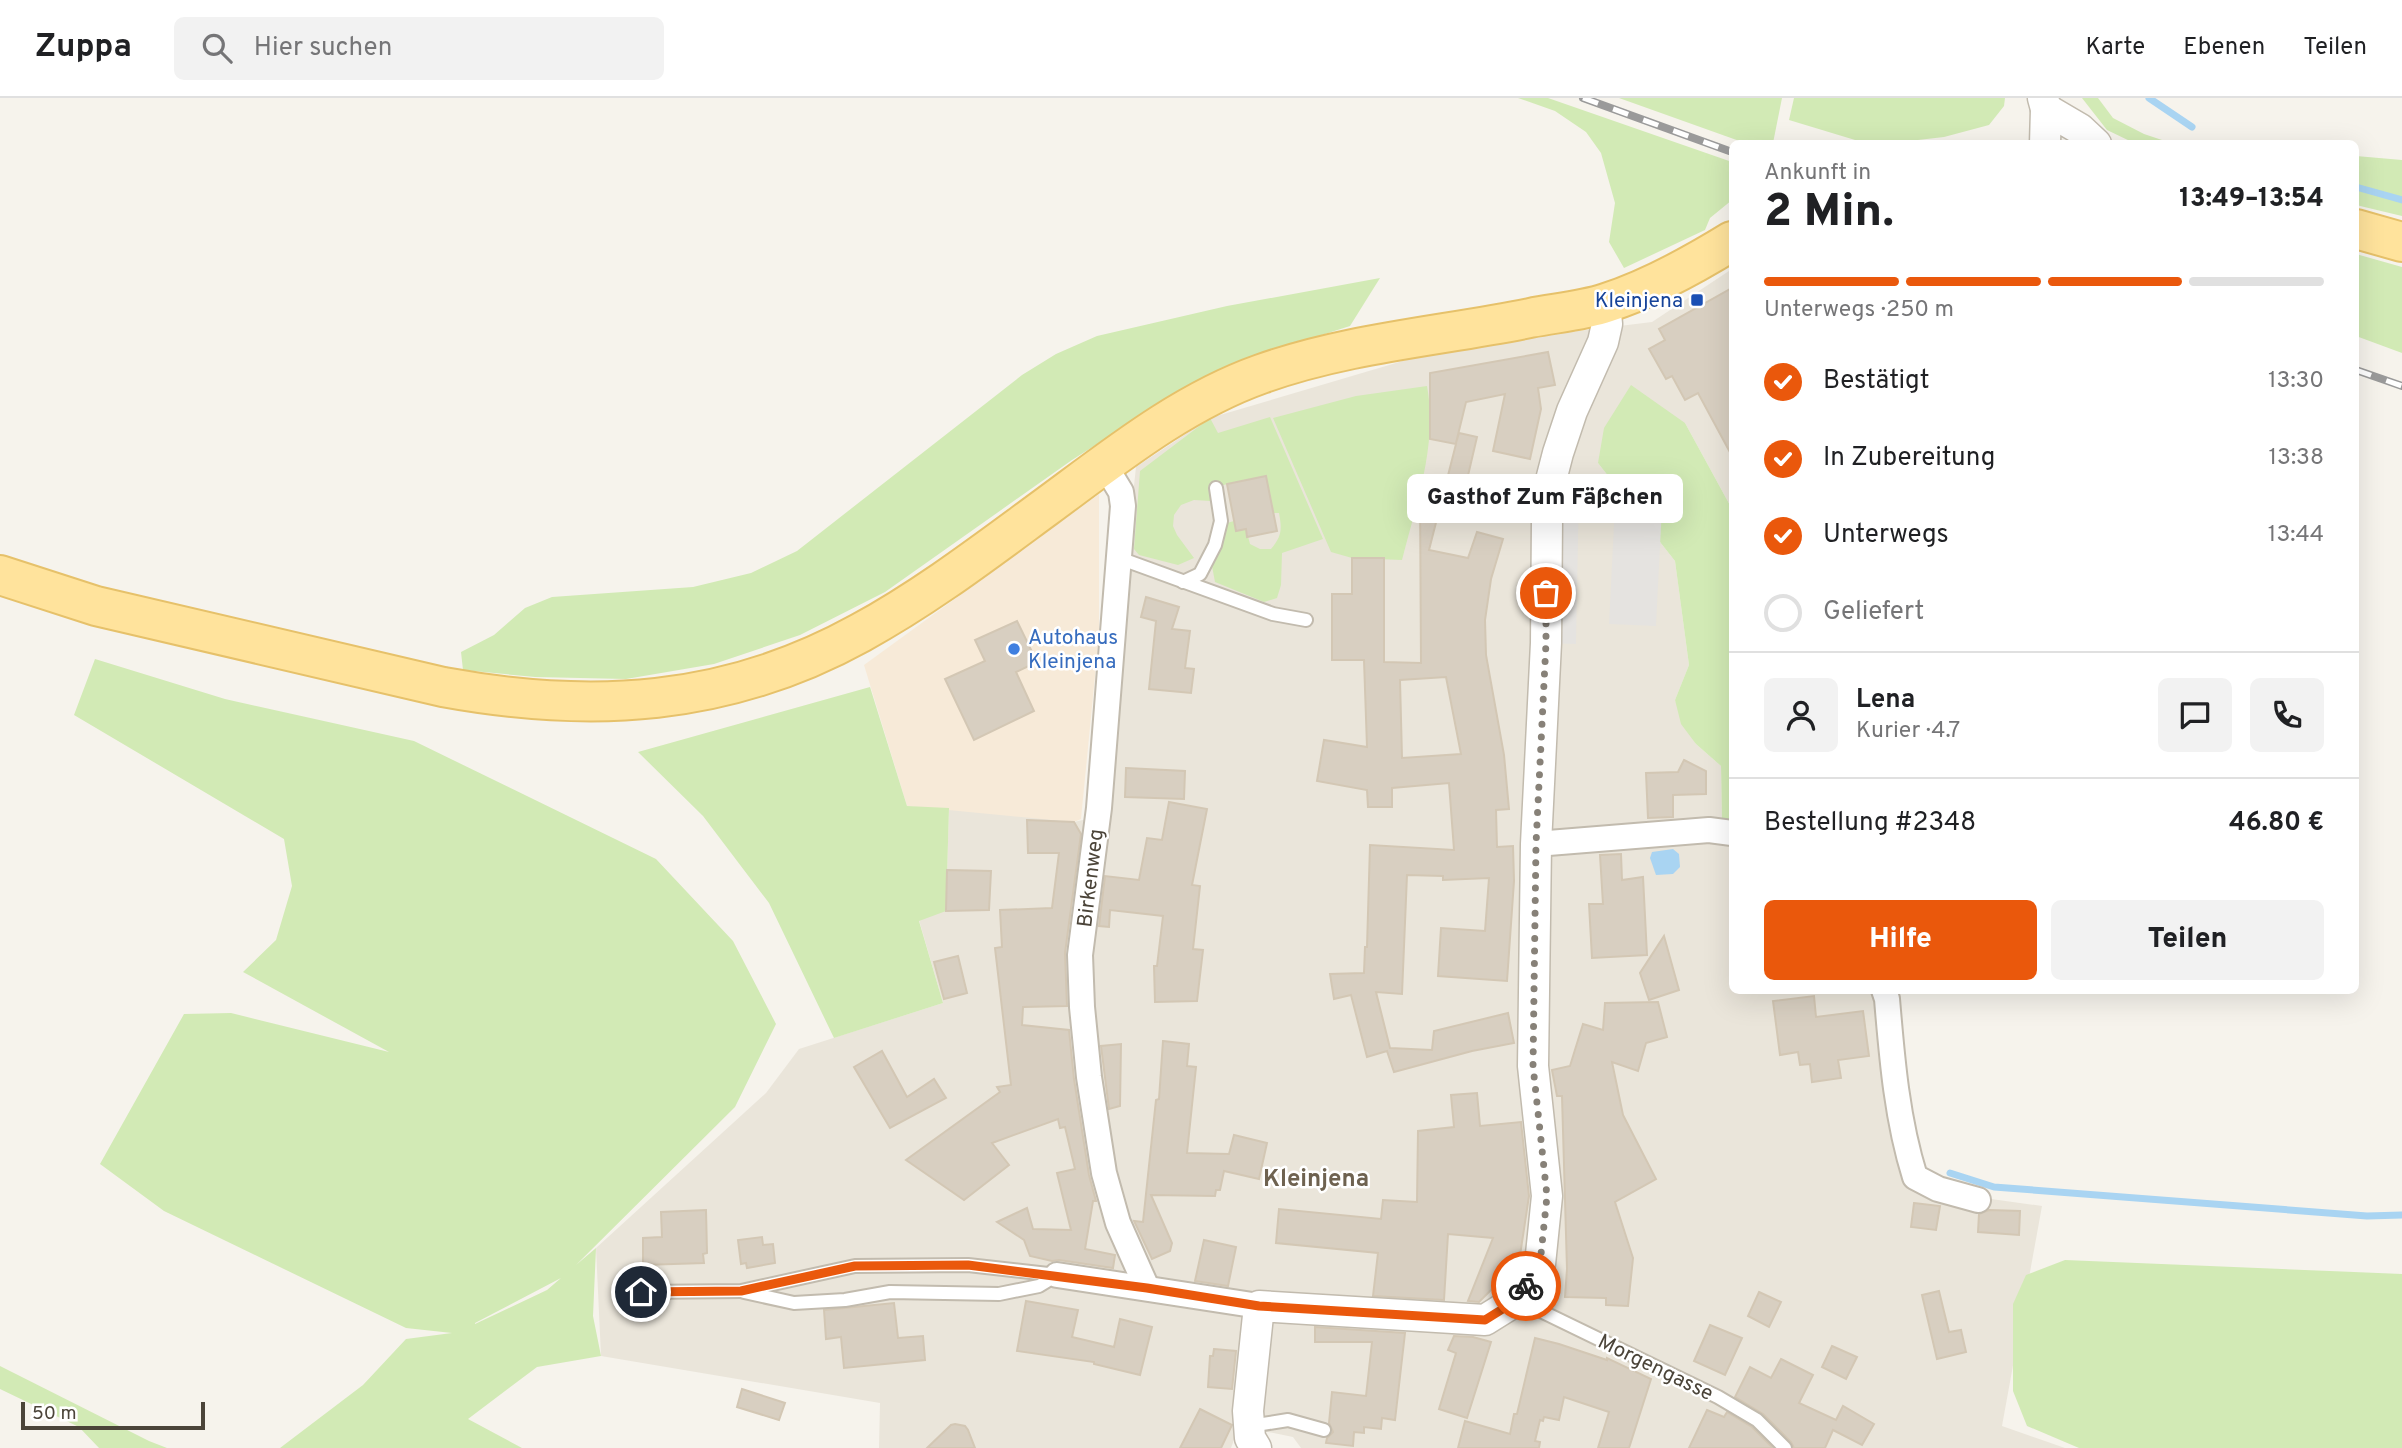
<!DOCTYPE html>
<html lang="de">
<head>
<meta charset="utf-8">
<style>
	body { margin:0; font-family:Overpass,sans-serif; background:#f2f2f2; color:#202124; height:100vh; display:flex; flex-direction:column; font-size:26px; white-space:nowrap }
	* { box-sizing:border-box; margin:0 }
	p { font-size:23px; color:#757577 }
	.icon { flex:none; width:38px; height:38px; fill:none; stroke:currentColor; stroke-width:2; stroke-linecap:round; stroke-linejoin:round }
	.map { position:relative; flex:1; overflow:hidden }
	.drawer { position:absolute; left:1729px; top:42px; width:630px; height:854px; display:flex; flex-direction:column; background:#fff; border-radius:10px; box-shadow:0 7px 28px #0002 }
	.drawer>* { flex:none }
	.scale { position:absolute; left:21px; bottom:18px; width:184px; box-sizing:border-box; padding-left:7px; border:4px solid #4b4439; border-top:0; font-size:19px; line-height:24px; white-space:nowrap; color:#4b4439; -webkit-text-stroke:5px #fff; paint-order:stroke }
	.pin { position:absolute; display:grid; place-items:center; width:60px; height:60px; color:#fff; margin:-30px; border:4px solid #fff; border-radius:50%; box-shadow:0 2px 7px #0007 }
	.courier { position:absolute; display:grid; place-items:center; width:70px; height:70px; margin:-35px; border:5px solid #ea580c; border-radius:50%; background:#fff; color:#222; box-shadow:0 2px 9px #0007 }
	.bubble { position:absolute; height:49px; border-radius:10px; background:#fff; box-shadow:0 7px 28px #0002; font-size:23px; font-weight:800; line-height:49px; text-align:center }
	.overview em { font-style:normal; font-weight:800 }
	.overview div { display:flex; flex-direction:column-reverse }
	.overview { display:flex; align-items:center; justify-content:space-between; height:119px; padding:0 35px }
	h1 { font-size:46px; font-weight:800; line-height:52px }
	.bar { display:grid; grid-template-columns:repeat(4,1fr); gap:10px 7px; align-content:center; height:84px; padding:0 35px }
	.bar i { height:9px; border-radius:5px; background:#e0e0e0 }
	.bar .current { background:#ea580c }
	.bar p { grid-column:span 4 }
	.line { display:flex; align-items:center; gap:18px; padding:0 35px; border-top:2px solid #e0e0e0 }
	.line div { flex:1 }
	.round { display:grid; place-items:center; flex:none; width:74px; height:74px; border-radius:10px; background:#f2f2f2 }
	ol { padding:0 35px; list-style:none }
	li { display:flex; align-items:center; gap:21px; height:77px }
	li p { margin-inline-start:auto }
	li .icon { padding:7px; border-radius:50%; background:#ea580c; color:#fff; stroke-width:4 }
	li:last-child { color:#757577 }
	li i { width:38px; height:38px; border:4px solid #e0e0e0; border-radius:50% }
	.primary-button { display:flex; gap:14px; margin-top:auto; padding:14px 35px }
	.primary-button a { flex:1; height:80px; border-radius:10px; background:#ea580c; color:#fff; font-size:28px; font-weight:800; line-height:80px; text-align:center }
	.primary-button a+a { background:#f2f2f2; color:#202124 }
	header { display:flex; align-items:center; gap:42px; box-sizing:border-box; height:98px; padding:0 35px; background:#fff; border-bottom:2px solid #e0e0e0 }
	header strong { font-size:33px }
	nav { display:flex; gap:38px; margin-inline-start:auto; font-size:24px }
	.search { width:490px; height:63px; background:#f2f2f2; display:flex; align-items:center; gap:18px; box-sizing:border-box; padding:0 24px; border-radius:10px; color:#757577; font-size:26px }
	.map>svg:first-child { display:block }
	.residential { fill:#eae5da }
	.commercial { fill:#f7ead8 }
	.green { fill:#d2eab5; fill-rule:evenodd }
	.parking { fill:#e5e3e0 }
	.water { fill:#a9d4f2 }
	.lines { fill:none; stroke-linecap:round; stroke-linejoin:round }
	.stream { stroke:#a9d4f2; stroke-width:7 }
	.building { fill:#d8cfc1; stroke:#d3c7b4; stroke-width:2; fill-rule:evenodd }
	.service-casing { stroke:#c2bbae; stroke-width:16 }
	.minor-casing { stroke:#c2bbae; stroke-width:28 }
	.tertiary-casing { stroke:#c2bbae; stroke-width:33 }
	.primary-casing { stroke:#e6c16a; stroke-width:42 }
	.service { stroke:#fff; stroke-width:12 }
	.minor { stroke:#fff; stroke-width:24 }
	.tertiary { stroke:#fff; stroke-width:30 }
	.primary { stroke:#ffe39c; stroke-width:38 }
	.rail-casing { stroke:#9a9a9a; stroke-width:8 }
	.rail { stroke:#fff; stroke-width:5; stroke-dasharray:16; stroke-linecap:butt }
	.done { stroke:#878178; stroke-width:7; stroke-dasharray:0 12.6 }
	.route { stroke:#ea580c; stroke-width:9 }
	.transit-dot { fill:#1a4fb4; stroke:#fff; stroke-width:2.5 }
	.shop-dot { fill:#3f7fe0; stroke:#fff; stroke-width:2.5 }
	.labels { text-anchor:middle; stroke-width:5; stroke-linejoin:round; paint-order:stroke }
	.transit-label { font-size:21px; fill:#164399; stroke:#fff; text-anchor:end }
	.shop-label { font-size:21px; fill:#366cbe; stroke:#fff; text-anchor:start }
	.street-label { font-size:21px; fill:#4b4439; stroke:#fff }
	.quarter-label { font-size:24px; font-weight:bold; fill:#6e6250; stroke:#fff }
</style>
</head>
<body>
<header>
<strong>Zuppa</strong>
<div class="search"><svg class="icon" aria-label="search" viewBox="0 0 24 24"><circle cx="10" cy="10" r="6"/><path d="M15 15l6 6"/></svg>Hier suchen</div>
<nav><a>Karte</a><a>Ebenen</a><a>Teilen</a></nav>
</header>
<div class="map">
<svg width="2402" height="1350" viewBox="0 0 2402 1350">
	<rect width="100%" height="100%" fill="#f6f3ec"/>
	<!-- residential -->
	<polygon class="residential" points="1732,171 1732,411 1685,325 1598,365 1675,463 1689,567 1675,602 1696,646 1721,668 1722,724 1732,742 1732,892 1882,893 1920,1091 2042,1108 2002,1328 2065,1350 1301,1350 1293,1339 1239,1328 1231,1350 879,1350 880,1305 601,1258 596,1150 766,995 799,951 943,905 919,822 946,812 949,710 1074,724 1105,717 1107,640 1136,369 1210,320 1450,249 1652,224"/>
	<!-- commercial -->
	<polygon class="commercial" points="1099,396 1099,537 1081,721 1074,724 907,708 864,567"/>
	<!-- green -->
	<g class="green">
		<polygon points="1518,0 1548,0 1732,64 1732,102 1710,120 1705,132 1624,170 1609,144 1615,105 1601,55 1586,34 1555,13"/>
		<polygon points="1619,0 1782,0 1773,45 1745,45"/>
		<polygon points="1794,0 2005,0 2004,8 1989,27 1944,39 1892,45 1865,45 1789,22"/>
		<polygon points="2082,0 2098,0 2113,20 2144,36 2171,45 2134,45 2107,32"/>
		<polygon points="2356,58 2402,62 2402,118 2356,107"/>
		<polygon points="2356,156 2402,169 2402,255 2356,238"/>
		<polygon points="1380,180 1350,228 1262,256 1177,295 1072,362 885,494 800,537 714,566 626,581 535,579 463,572 461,554 494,537 525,510 552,499 693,489 751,475 797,453 1022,277 1056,256 1097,238 1227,208"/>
		<polygon points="1631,287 1685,325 1732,411 1732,726 1722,724 1721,668 1696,646 1681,626 1675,602 1689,567 1675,463 1598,365 1604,330"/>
		<path d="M1427 288C1438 346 1416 406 1402 462L1352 460 1331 454 1273 320 1356 298Z"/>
		<path d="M1270 319 1323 441 1282 455 1281 487 1277 500 1264 504 1215 484 1212 468 1226 435 1227 425 1234 423 1236 433 1246 431 1250 446 1260 451H1271C1282 438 1282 431 1279 415H1274L1266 378 1209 390 1211 403 1194 402 1181 407 1174 417 1173 428 1177 437 1194 460 1178 467 1139 457 1134 451 1140 373 1210 320 1218 335Z"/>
		<path d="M95 561 225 601 414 643 656 761 733 843 776 926 735 1009 576 1167 596 1150 593 1218 601 1258 537 1269 468 1321 522 1350H280L363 1287 406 1241 452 1235 406 1230 164 1113 100 1066 184 916 231 915 389 954 243 874 276 842 292 788 284 741 74 617ZM561 1180 547 1192 475 1226V1225Z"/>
		<polygon points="870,589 907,708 949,710 946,813 919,823 943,905 834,940 769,805 703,718 638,654"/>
		<polygon points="2065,1162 2402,1176 2402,1350 2079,1350 2027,1328 2013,1293 2013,1206 2026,1177"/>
		<polygon points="0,1268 149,1343 167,1350 99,1350 79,1329 0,1291"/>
	</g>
	<!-- parking -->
	<g class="parking">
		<polygon points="1550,386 1579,390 1576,546 1546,545"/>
		<polygon points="1616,386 1663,389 1656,528 1609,526"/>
	</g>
	<!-- water -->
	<polygon class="water" points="1673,751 1679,756 1680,769 1673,776 1656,777 1650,760 1652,754"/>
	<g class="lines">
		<!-- stream -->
		<g class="stream">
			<polyline points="2149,0 2192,29"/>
			<polyline points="2356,89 2402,102"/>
			<polyline points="1950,1075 1994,1089 2367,1118 2402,1117"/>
		</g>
	</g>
	<!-- building -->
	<g class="building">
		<polygon points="1732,190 1732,358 1698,295 1685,302 1672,278 1666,281 1649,251 1665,242 1659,231"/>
		<polygon points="1548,254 1555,287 1538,290 1541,311 1530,361 1493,353 1505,296 1466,304 1456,345 1459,335 1477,339 1466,386 1481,390 1476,413 1441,405 1456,346 1430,341 1430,275"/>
		<polygon points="1266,378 1277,433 1247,439 1246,431 1236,433 1227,386"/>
		<path d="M1420 395 1442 401 1429 452 1468 460 1477 434 1503 441 1491 481 1485 522 1486 557 1504 657 1509 711 1496 712 1497 749 1513 748 1514 783 1507 883 1438 878 1441 830 1485 833 1489 780 1443 782V778L1407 777 1402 896 1376 894 1390 950 1432 952 1434 933 1508 915 1514 945 1472 953 1394 974 1387 953 1367 959 1351 897 1334 901 1330 876 1364 875 1365 849H1367L1370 747 1454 752 1449 685 1392 690V709H1368L1367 692 1317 683 1324 642 1367 649 1364 562H1332V496H1352V460H1384V564L1421 565ZM1446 579 1461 656 1402 660 1400 582Z"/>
		<polygon points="1146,499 1179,509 1172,531 1190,533 1185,570 1194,571 1191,595 1149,591 1156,523 1141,519"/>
		<polygon points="1017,523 1037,564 1016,574 1034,613 974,642 945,581 985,563 975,542"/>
		<polygon points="1684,662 1706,673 1706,696 1673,697 1673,719 1648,720 1646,675 1678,674"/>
		<polygon points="1126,670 1185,673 1184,701 1125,699"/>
		<polygon points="1169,704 1207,711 1192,787 1200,788 1193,851 1203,852 1197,903 1155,904 1154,868 1157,868 1163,818 1110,812 1109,829 1099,828 1105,778 1139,782 1147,740 1162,742"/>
		<polygon points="1027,722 1074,724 1081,736 1065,855 1067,908 1023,909 1022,927 1069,932 1074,981 1089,1077 1096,1103 1093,1103 1085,1151 1115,1157 1113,1170 1059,1162 1052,1163 1030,1158 1024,1142 997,1124 1027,1110 1033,1131 1071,1132 1057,1075 1075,1071 1065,1029 1060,1030 1058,1021 992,1045 1009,1067 964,1102 906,1062 1000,994 997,989 1011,987 995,850 1002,849 1000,812 1052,810 1059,755 1028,755"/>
		<polygon points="1621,756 1622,782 1643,779 1647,857 1592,860 1589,806 1603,806 1600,757"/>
		<polygon points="947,772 991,773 989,812 946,813"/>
		<polygon points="1664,838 1679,892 1649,902 1640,875"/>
		<polygon points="958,858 967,895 944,901 934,864"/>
		<polygon points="1814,898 1816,919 1863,913 1869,958 1838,962 1841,980 1812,984 1810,966 1800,967 1798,954 1780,957 1773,903"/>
		<polygon points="1658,904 1667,939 1646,945 1638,973 1612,964 1623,1017 1656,1081 1615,1104 1633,1160 1628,1208 1606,1207 1606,1200 1565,1199 1567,1171 1562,998 1557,998 1552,972 1570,968 1583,926 1603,932 1605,905"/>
		<polygon points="1163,943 1189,946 1187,968 1196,969 1187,1055 1229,1056 1234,1037 1267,1045 1259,1081 1224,1073 1220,1092 1216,1092 1215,1098 1151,1097 1172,1145 1170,1153 1152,1161 1134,1123 1143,1124 1156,1002 1159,1001"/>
		<polygon points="1121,946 1120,1008 1109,1011 1101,948"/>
		<polygon points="882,953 907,999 934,981 946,1000 890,1030 854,969"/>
		<polygon points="1477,995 1480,1028 1521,1024 1529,1098 1519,1164 1479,1204 1468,1203 1493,1140 1448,1136 1444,1202 1373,1198 1378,1155 1276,1145 1279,1111 1381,1121 1383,1102 1417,1104 1418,1033 1454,1029 1451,997"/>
		<polygon points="1914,1105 1940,1108 1936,1132 1911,1129"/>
		<polygon points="706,1112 707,1155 703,1156 704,1165 643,1167 643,1140 662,1139 661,1114"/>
		<polygon points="1989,1112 2020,1113 2019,1137 1978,1134 1979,1116"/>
		<polygon points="762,1139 763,1147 773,1146 775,1165 747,1170 746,1165 741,1166 738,1142"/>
		<polygon points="1204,1142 1236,1149 1228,1188 1195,1183"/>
		<polygon points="1939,1193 1949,1234 1961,1232 1966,1254 1937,1261 1922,1197"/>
		<polygon points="1759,1194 1781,1204 1769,1229 1748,1218"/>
		<polygon points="1026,1203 1078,1212 1072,1239 1114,1249 1120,1221 1152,1229 1140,1277 1094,1266 1094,1264 1017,1253"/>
		<polygon points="894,1205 898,1240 923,1238 925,1262 844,1270 841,1239 826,1241 824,1212"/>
		<polygon points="1710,1227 1742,1240 1725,1277 1694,1263"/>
		<polygon points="1315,1229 1405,1235 1395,1322 1382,1320 1381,1331 1364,1329 1364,1335 1354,1334 1353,1348 1326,1345 1327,1340 1333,1334 1329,1325 1332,1294 1366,1298 1372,1244 1315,1244"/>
		<polygon points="1454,1238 1473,1239 1491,1244 1467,1320 1439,1311 1456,1255 1448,1252"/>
		<polygon points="1535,1240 1559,1246 1607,1262 1607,1260 1651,1281 1629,1350 1598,1350 1609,1314 1564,1299 1559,1322 1544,1319 1543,1323 1540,1322 1535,1343 1540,1344 1539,1350 1458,1350 1465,1323 1510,1336 1514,1316 1517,1316"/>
		<polygon points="1832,1248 1857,1259 1846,1281 1822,1269"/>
		<polygon points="1214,1251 1236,1253 1232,1291 1208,1289 1210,1258 1213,1258"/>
		<polygon points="1781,1261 1813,1277 1799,1305 1836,1322 1843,1308 1874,1326 1862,1347 1833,1332 1825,1350 1794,1350 1791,1344 1763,1316 1735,1299 1750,1269 1771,1280"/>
		<polygon points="742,1291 785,1305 779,1322 737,1309"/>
		<polygon points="1200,1311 1232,1327 1221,1350 1180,1350"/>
		<polygon points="1707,1312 1724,1319 1727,1314 1752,1329 1773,1350 1689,1350"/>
		<polygon points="955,1326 965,1328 968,1332 975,1350 927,1350 951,1327"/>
	</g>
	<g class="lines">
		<defs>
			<g id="service">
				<polyline points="1119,460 1273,516 1306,522"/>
				<polyline points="1183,484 1200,476 1215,447 1221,423 1216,390"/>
				<polyline points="641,1194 741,1193 855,1168 968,1167 1057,1177"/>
				<polyline points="744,1194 794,1205 845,1202 890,1194 999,1196 1039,1188 1057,1177"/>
				<polyline points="1518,1202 1718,1299 1757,1322 1785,1350"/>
				<polyline points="1250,1328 1288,1322 1324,1332"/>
			</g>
			<g id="minor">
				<polyline points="1104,366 1121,394 1123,408 1099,710 1080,857 1082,909 1089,979 1104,1075 1118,1125 1147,1190"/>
				<polyline points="1536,746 1709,732 1732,735"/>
				<path d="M1884 892 1887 901C1892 961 1897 1022 1915 1079L1938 1091 1978 1102"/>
				<polyline points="1057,1177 1259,1208"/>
			</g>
			<g id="tertiary">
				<polyline points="2043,0 2046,11 2045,46"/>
				<polyline points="2046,11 2080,31 2096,46"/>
				<polyline points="1256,1350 1250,1340 1248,1313 1259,1208 1485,1222 1517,1202 1540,1166 1547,1098 1533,968 1536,746 1546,545 1547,420 1550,386 1558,355 1572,313 1603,244 1607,226 1605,206"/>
			</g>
			<g id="primary">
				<polyline points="2356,131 2402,144"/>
				<path d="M0 477 96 508 443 589C591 616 726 609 860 535 926 499 986 453 1046 409 1114 359 1182 304 1261 276 1347 245 1441 238 1530 220 1555 215 1582 213 1606 205 1650 191 1693 167 1732 143"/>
			</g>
		</defs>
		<!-- service casing -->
		<use href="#service" class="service-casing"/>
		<!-- minor casing -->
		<use href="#minor" class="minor-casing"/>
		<!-- tertiary casing -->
		<use href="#tertiary" class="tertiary-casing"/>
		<!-- primary casing -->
		<use href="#primary" class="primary-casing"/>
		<!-- service -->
		<use href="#service" class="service"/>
		<!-- minor -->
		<use href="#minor" class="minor"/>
		<!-- tertiary -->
		<use href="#tertiary" class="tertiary"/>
		<!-- primary -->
		<use href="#primary" class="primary"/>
		<defs>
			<g id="rail">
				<polyline points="1583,0 1732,54"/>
				<polyline points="2356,272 2402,288"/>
			</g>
		</defs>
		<!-- rail casing -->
		<use href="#rail" class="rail-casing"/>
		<!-- rail -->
		<use href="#rail" class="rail"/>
	</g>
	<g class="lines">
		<!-- done -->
		<polyline class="done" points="1526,1188 1540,1166 1547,1098 1533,968 1536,746 1546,545 1546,495"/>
		<!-- route -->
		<polyline class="route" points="641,1194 741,1193 855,1168 968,1167 1147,1190 1259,1208 1485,1222 1517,1202 1526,1188"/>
	</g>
	<!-- markers -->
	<rect class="transit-dot" x="1690" y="195" width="14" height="14" rx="3.5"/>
	<circle class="shop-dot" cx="1014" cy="551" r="7"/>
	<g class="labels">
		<!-- transit labels -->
		<g class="transit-label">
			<text x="1683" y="209">Kleinjena</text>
		</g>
		<!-- shop labels -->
		<g class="shop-label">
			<text x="1028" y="546">Autohaus<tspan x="1028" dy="24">Kleinjena</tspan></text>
		</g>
		<!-- street labels -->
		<g class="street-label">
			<text transform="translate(1090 780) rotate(-83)" y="7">Birkenweg</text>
			<text transform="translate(1656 1269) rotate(26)" y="7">Morgengasse</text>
		</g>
		<!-- quarter labels -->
		<g class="quarter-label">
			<text x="1316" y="1088">Kleinjena</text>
		</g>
	</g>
</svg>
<div class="scale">50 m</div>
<div class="pin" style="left:1546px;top:495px;background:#ea580c"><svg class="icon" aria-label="bag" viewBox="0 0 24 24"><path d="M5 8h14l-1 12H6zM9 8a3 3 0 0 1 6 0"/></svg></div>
<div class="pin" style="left:641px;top:1194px;background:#1f2937"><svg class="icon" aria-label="home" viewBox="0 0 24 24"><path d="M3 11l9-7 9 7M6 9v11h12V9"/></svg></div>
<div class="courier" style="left:1526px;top:1188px"><svg class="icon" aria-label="bike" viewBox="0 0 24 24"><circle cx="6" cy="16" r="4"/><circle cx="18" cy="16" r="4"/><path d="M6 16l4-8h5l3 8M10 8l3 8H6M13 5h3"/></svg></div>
<div class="bubble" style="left:1407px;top:376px;width:276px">Gasthof Zum Fäßchen</div>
<section class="drawer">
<div class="overview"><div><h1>2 Min.</h1><p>Ankunft in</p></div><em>13:49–13:54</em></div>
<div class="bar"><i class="current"></i><i class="current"></i><i class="current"></i><i></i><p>Unterwegs · 250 m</p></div>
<ol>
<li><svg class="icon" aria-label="check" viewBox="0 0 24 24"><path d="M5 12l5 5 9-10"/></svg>Bestätigt<p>13:30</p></li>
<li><svg class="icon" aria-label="check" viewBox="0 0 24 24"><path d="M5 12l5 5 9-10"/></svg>In Zubereitung<p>13:38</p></li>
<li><svg class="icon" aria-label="check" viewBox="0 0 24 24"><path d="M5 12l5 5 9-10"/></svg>Unterwegs<p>13:44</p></li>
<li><i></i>Geliefert</li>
</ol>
<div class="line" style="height:126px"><a class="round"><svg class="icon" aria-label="person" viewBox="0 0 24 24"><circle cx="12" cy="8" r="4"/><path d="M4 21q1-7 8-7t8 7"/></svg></a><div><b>Lena</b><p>Kurier · 4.7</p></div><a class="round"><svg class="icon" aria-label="chat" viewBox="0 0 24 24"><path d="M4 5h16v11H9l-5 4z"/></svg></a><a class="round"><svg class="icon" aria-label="phone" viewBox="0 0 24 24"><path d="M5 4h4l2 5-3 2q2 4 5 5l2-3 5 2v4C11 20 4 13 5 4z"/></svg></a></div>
<div class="line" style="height:91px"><div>Bestellung #2348</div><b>46.80 €</b></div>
<div class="primary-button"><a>Hilfe</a><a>Teilen</a></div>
</section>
</div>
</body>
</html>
